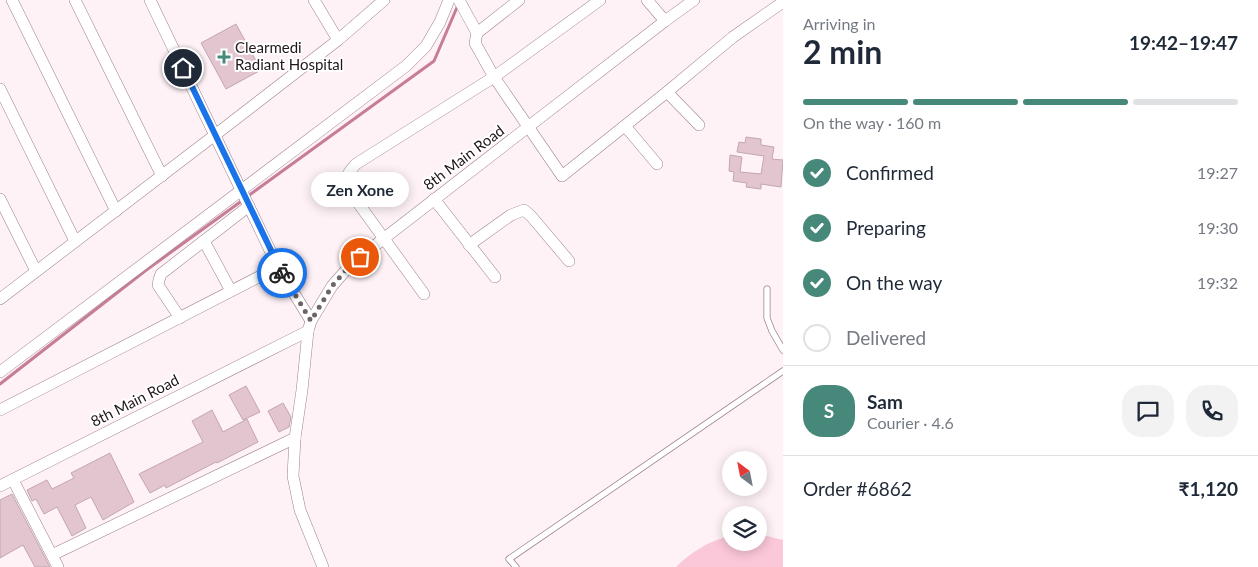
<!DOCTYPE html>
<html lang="en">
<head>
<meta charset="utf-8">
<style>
	body { margin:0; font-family:Lato,sans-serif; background:#f2f2f3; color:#1f2937; height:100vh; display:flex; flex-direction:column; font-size:19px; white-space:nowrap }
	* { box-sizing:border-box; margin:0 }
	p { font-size:16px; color:#747a83 }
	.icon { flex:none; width:28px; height:28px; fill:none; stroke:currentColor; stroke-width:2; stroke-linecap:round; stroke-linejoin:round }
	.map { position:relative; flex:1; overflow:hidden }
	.details { display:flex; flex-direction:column; background:#fff; width:475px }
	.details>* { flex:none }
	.needle { width:32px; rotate:328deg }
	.fabs { position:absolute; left:722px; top:451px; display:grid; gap:10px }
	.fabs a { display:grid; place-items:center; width:45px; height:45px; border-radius:50%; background:#fff; box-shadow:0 2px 12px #0003; font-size:25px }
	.pin { position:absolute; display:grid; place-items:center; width:42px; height:42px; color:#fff; margin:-21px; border:2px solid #fff; border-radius:50%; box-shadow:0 1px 5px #0007 }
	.courier { position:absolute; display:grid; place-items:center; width:50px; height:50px; margin:-25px; border:4px solid #1a73e8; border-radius:50%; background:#fff; color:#222; box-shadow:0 1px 6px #0007 }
	.bubble { position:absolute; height:35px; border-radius:18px; background:#fff; box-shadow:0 2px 12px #0003; font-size:16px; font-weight:700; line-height:35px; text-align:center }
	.summary em { font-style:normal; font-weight:700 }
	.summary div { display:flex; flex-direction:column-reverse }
	.summary { display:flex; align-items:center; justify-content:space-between; height:85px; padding:0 20px }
	h1 { font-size:32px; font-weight:700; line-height:38px }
	.bar { display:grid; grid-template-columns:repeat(4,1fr); gap:8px 5px; align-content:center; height:60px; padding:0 20px }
	.bar i { height:6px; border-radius:4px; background:#e0e1e3 }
	.bar .on { background:#468879 }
	.bar p { grid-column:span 4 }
	.line { display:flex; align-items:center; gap:12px; padding:0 20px; border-top:1px solid #e0e1e3 }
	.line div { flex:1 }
	.round { display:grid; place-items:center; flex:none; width:52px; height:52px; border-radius:20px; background:#f2f2f3 }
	ol { padding:0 20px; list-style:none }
	li { display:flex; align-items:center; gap:15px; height:55px }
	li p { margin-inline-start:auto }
	li .icon { padding:5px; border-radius:50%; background:#468879; color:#fff; stroke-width:4 }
	li:last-child { color:#747a83 }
	li i { width:28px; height:28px; border:2px solid #e0e1e3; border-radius:50% }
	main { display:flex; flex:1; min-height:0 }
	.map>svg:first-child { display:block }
	.green { fill:#fbc8d9 }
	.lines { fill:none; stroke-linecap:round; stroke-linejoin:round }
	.stream { stroke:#c77c97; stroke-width:3 }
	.building { fill:#e2c5ce; stroke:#c3a6af }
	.service-casing { stroke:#9d828b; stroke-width:7 }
	.minor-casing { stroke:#9d828b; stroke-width:12 }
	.service { stroke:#fff; stroke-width:5.5 }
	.minor { stroke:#fff; stroke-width:11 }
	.done { stroke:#6e6467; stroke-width:5; stroke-dasharray:0 9 }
	.route { stroke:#1a73e8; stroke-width:6 }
	.poi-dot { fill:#468879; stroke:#fff; stroke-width:2 }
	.labels { text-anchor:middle; stroke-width:4; stroke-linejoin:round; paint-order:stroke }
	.poi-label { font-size:15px; fill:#21171a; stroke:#fff; text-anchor:start }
	.street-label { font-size:15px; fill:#21171a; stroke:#fff }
</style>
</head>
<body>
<main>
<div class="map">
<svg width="783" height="567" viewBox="0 0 783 567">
	<rect width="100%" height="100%" fill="#fef2f6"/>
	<!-- green -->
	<path class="green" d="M759 535 767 536 783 540V567H676C691 552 710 540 731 536V542H759Z"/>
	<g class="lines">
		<!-- stream -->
		<g class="stream">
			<polyline points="248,196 434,61 458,5"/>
			<polyline points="0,384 145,271 243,200"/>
		</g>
	</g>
	<!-- building -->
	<g class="building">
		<polygon points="236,24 261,70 226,89 201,43"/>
		<polygon points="746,137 761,139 761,145 774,147 772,159 783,160 781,187 761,184 761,189 746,187 747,183 733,181 734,172 729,171 730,155 742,157 740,172 761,174 764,156 737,152 739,142 745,143"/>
		<polygon points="246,386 260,412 243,420 229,395"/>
		<polygon points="283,403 291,417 289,427 279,432 268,411"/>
		<polygon points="212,410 223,432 247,419 258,442 217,463 216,462 166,488 165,485 150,493 139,474 203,442 192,421"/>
		<polygon points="110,453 134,502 103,520 91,497 75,505 86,528 72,536 57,507 44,514 36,499 32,501 27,490 47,480 52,489 74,478 71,473"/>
		<polygon points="12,494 50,567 35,567 23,545 0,558 0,500"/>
	</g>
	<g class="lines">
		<defs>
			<g id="service">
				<polyline points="767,289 767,318 772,331 783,350"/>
				<polyline points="516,567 509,559 783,371"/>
			</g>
			<g id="minor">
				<polyline points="12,0 116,211"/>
				<polyline points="75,0 162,176"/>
				<polyline points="150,0 278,267 311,321"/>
				<polyline points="314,0 338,40"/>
				<polyline points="459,0 477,33 475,43 494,77 562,176 667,92 733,37 783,2"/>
				<polyline points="647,0 665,21"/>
				<polyline points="477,33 519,0"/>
				<polyline points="0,89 75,241"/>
				<polyline points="667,92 699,125"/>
				<polyline points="625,126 657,164"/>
				<polyline points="0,199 36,271"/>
				<polyline points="434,199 495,277"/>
				<polyline points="204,241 231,291"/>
				<polyline points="469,245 511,215 524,210 531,216 569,261"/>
				<path d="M424 294 348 189C344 177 348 173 356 164L494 77 600 0"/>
				<polyline points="0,299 215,135 338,40 384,0"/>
				<polyline points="180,318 158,285 159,280 161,274 249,206"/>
				<polyline points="0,372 406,66 426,46 440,22 449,0"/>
				<polyline points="0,410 278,267"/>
				<polyline points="13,480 58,567"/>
				<polyline points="0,486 308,331"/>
				<polyline points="52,555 295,438"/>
				<polyline points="323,567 300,510 293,476 295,438 302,390 308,331 311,321 332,286 346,270 360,257 665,21 694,0"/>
			</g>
		</defs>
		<!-- service casing -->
		<use href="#service" class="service-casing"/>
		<!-- minor casing -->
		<use href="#minor" class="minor-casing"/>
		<!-- service -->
		<use href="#service" class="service"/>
		<!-- minor -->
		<use href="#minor" class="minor"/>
	</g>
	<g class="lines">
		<!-- done -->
		<polyline class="done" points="282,273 311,321 332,286 346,270 360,257"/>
		<!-- route -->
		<polyline class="route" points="183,68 282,273"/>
	</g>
	<!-- markers -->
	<path class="poi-dot" d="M221.5 49.5h5v5h5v5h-5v5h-5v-5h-5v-5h5z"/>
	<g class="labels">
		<!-- poi labels -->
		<g class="poi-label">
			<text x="235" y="53">Clearmedi<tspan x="235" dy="17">Radiant Hospital</tspan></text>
		</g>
		<!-- street labels -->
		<g class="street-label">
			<text transform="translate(464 158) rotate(-37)" y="5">8th Main Road</text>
			<text transform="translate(135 401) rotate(-27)" y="5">8th Main Road</text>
		</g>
	</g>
</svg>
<div class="fabs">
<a><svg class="needle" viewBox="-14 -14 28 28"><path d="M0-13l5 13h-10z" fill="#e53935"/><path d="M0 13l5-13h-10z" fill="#747a83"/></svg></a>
<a><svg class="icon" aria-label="layers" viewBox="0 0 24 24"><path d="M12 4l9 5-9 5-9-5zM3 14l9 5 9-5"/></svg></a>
</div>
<div class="pin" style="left:360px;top:257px;background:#ea580c"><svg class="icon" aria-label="bag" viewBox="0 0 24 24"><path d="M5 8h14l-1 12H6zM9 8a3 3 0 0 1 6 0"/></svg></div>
<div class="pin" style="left:183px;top:68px;background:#1f2937"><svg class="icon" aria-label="home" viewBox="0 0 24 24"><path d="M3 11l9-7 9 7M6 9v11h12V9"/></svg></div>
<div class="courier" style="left:282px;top:273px"><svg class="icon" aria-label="bike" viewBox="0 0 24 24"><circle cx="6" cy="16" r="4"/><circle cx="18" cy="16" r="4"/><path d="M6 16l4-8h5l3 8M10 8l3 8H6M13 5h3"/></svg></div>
<div class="bubble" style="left:311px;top:172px;width:98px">Zen Xone</div>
</div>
<section class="details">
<div class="summary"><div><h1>2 min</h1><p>Arriving in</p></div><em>19:42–19:47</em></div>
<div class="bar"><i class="on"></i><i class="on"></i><i class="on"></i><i></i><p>On the way · 160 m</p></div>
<ol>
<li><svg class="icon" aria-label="check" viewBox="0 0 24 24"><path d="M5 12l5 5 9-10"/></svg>Confirmed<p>19:27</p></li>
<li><svg class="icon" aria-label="check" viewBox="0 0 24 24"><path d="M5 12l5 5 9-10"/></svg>Preparing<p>19:30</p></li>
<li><svg class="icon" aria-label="check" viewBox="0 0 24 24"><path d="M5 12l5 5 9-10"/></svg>On the way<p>19:32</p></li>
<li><i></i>Delivered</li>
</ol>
<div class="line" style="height:90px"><b class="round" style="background:#468879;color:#fff">S</b><div><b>Sam</b><p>Courier · 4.6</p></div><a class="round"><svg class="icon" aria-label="chat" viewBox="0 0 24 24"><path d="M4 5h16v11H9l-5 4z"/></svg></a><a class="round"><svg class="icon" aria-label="phone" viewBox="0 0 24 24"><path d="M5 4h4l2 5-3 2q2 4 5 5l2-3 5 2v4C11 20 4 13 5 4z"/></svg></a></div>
<div class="line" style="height:65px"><div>Order #6862</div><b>₹1,120</b></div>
</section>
</main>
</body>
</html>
